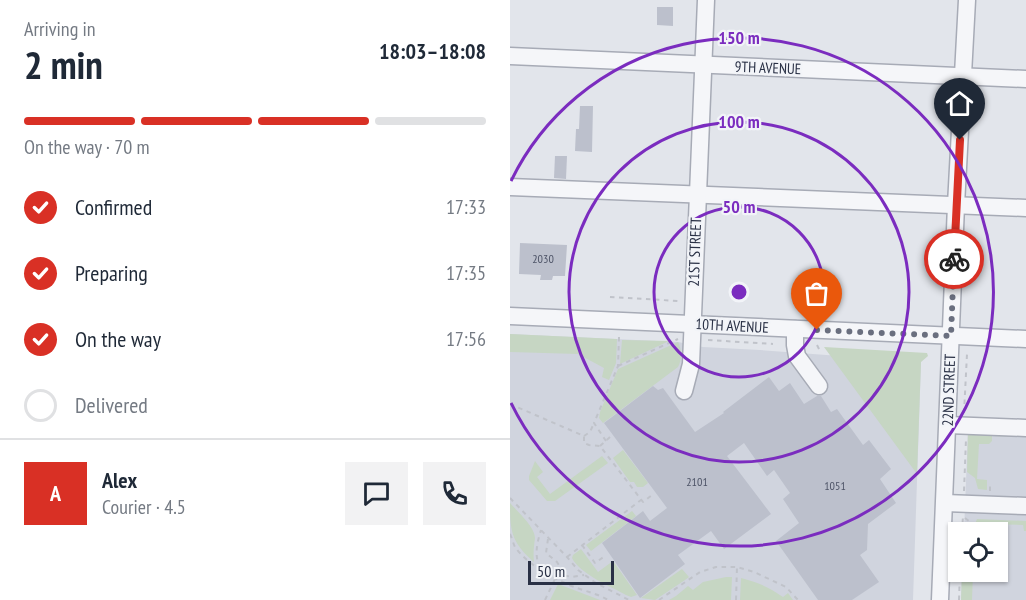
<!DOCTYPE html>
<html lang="en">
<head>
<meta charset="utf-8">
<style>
	body { margin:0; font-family:"PT Sans Narrow",sans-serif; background:#f2f2f3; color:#1f2937; height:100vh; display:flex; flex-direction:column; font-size:22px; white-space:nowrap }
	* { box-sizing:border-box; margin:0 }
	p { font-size:20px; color:#747a83 }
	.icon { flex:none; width:33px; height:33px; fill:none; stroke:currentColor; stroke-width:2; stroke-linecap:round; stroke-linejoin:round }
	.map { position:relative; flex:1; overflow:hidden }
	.side { display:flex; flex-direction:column; background:#fff; width:510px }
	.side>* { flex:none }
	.tools { position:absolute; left:438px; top:522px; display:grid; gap:12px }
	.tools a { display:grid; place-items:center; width:60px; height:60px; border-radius:0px; background:#fff; box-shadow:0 2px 4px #0004; font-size:30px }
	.scale { position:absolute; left:18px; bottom:15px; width:86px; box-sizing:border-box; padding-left:6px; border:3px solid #293045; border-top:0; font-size:16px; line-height:21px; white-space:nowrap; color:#293045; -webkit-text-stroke:4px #f2f4f8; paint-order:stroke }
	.pin { position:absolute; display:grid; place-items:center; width:51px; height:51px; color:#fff; margin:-62px -26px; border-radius:50% 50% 50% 0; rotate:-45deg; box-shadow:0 0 6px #0007 }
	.pin .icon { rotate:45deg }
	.courier { position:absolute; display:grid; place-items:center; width:60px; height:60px; margin:-30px; border:4px solid #d93025; border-radius:50%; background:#fff; color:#222; box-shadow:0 2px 8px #0007 }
	.headline em { font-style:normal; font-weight:600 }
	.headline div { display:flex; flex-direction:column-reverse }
	.headline { display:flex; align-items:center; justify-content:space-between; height:102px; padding:0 24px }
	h1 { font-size:39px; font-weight:600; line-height:45px }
	.bar { display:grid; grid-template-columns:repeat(4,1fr); gap:9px 6px; align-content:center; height:72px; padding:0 24px }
	.bar i { height:8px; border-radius:4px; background:#e0e1e3 }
	.bar .on { background:#d93025 }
	.bar p { grid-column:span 4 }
	.line { display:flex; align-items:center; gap:15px; padding:0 24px; border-top:2px solid #e0e1e3 }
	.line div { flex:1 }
	.round { display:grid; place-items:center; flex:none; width:63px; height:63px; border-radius:0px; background:#f2f2f3 }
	ol { padding:0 24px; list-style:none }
	li { display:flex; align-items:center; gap:18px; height:66px }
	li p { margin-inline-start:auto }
	li .icon { padding:6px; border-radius:50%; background:#d93025; color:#fff; stroke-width:4 }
	li:last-child { color:#747a83 }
	li i { width:33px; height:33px; border:3px solid #e0e1e3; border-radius:50% }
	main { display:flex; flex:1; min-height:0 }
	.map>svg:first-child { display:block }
	.built { fill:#d0d4de }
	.green { fill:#c6d6c3 }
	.building { fill:#bcc0cc }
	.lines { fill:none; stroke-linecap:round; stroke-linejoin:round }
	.minor-casing { stroke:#a7abb6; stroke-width:19 }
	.path { stroke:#c0c3ca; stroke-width:2; stroke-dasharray:4.5 4.5; stroke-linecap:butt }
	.minor { stroke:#f5f6f9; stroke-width:16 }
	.done { stroke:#6a6f7f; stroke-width:6; stroke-dasharray:0 10.8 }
	.route { stroke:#d93025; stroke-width:8 }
	.ring { fill:none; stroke:#7b2cbf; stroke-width:3 }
	.labels { text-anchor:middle; stroke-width:4.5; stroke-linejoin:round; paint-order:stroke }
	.number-label { font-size:12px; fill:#4e5467 }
	.street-label { font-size:15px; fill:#293045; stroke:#f2f4f8 }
	.centre { fill:#7b2cbf; stroke:#f2f4f8; stroke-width:3 }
	.ring-label { font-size:18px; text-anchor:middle; font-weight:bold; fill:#7b2cbf; stroke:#f2f4f8; stroke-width:4.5; stroke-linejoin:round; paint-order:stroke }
</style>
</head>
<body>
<main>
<section class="side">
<div class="headline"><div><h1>2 min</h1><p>Arriving in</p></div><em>18:03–18:08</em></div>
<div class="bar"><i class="on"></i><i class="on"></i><i class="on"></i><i></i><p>On the way · 70 m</p></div>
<ol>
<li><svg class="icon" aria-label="check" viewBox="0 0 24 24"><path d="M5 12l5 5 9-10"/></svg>Confirmed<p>17:33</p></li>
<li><svg class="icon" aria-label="check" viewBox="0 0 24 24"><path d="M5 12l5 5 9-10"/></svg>Preparing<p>17:35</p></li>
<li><svg class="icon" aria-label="check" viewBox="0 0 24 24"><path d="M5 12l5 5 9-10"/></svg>On the way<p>17:56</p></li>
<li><i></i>Delivered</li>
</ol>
<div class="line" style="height:108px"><b class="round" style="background:#d93025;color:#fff">A</b><div><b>Alex</b><p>Courier · 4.5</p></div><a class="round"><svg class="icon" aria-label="chat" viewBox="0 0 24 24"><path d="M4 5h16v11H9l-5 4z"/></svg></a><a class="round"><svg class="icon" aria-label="phone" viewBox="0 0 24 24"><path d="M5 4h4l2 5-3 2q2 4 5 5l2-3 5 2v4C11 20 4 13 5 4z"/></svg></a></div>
</section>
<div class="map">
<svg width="516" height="600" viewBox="0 0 516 600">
	<rect width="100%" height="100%" fill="#e2e5eb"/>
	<!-- built -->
	<g class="built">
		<polygon points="0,334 168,342 193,347 250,350 411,362 403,600 0,600"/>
		<polygon points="458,430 516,433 516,600 451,600 452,572 488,572 488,532 454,532"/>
	</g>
	<!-- green -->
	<g class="green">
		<polygon points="0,334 107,339 106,363 99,380 92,377 94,368 68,354 0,352"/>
		<polygon points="112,340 159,341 110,364"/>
		<path d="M168 342C172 349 172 360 168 367L93 423 89 418 90 412 108 369Z"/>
		<polygon points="314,347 417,353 418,356 411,362 407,474"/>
		<polygon points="458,430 516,433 516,437 482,436 482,441 479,444 469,444 467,479 477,480 477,490 468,489 465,478 457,472"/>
		<polygon points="113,450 138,483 133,487 127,487 124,482 120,482 103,458"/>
		<polygon points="92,456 98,463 45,501 37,501 19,480 19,476 25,461 33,472 27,477 40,494"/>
		<path d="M0 503C7 511 25 527 25 538 24 546 23 553 24 562 1 542 0 531 0 503Z"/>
		<polygon points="122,511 126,516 81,551 76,545"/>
		<polygon points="467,519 516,521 516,531 514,531 513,525 479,524 479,530 475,531 465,524"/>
		<path d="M71 549 88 572 103 561 127 595 121 597 116 595C100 586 70 574 62 558L63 555Z"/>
		<polygon points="172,569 179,577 175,580 145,600 131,598"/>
		<polygon points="452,572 463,572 462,600 451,600"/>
		<polygon points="216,577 222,577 221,600 159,600 166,596 178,586 183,590 193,582"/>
		<path d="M231 578C247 582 259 587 273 597L278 593 283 600H230Z"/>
		<polygon points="48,584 90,600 40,600"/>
	</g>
	<!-- building -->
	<g class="building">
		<polygon points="147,7 163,7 163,26 147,25"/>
		<polygon points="70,106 83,106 82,152 65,151 66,129 69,129"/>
		<polygon points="45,156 57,156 56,179 44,178"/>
		<polygon points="10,243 57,245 55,276 43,276 42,280 30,280 31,275 9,274"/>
		<polygon points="259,377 269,391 280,383 294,404 307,396 311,396 321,412 327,409 353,445 359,440 381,469 370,479 386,503 358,524 357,550 350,555 369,582 342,600 308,600 266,541 289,523 273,499 280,493 264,470 257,476 234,443 217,456 261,514 214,549 201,531 168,555 175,564 130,598 92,543 133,511 140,521 157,508 94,423 143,386 148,390 153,388 185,432 214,413 213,412"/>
	</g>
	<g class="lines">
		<defs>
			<g id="minor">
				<polyline points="0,56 516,79"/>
				<polyline points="0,187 516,208"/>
				<polyline points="0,316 516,339"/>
				<polyline points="285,329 285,345 287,356 309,386"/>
				<polyline points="174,391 181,364 196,0"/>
				<polyline points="438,425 516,428"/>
				<polyline points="435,503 516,506"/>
				<polyline points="430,600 446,205 457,0"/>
			</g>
		</defs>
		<!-- minor casing -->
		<use href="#minor" class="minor-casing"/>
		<!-- path -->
		<g class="path">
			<polyline points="100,297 169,301"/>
			<polyline points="198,340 263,344"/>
			<polyline points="307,345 310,351"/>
			<polyline points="108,366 168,339"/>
			<polyline points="0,404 74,436 74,443 79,445 90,446 133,502 142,495"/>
			<polyline points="454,413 457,354"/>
			<polyline points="74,436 80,432 84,423"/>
			<polyline points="96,441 84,423 108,366 109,337"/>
			<polyline points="90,446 100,437"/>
			<polyline points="454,491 456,439"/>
			<polyline points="480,491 480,482"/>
			<polyline points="0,498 57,557 68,570 86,583 119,600"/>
			<polyline points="455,518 473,532"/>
			<polyline points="452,532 453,516"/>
			<path d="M0 534C2 538 3 543 5 547 17 565 48 581 67 588 78 592 88 594 98 600"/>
			<polyline points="38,539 36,553 47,562 50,567 52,575 62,577 74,575"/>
			<polyline points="72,545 85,563 95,556"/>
			<polyline points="57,557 131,500"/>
			<path d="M30 568C24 555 27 543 31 530"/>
			<polyline points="35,600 45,579"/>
			<polyline points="149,600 190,572 206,567 227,567 244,572 276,587 288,600"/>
			<polyline points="226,600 227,567"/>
			<polyline points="449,600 450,572"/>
		</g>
		<!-- minor -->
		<use href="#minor" class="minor"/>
	</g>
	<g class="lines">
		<!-- done -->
		<polyline class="done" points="307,330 441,336 444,259"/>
		<!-- route -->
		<polyline class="route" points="444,259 450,140"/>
	</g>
	<!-- distance rings -->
	<g class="ring">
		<circle cx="229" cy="292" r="85"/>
		<circle cx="229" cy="292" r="170"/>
		<path d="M1 181A254 254 0 1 1 1 403"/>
	</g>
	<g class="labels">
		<!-- number labels -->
		<g class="number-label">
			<text x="33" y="263">2030</text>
			<text x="187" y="486">2101</text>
			<text x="325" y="490">1051</text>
		</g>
		<!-- street labels -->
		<g class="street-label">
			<text transform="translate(258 68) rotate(2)" y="5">9TH AVENUE</text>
			<text transform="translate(185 252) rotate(-88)" y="5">21ST STREET</text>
			<text transform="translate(222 326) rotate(3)" y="5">10TH AVENUE</text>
			<text transform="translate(439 390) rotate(-88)" y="5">22ND STREET</text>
		</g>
	</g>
	<circle cx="229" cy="292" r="9" class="centre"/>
	<g class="ring-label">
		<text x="229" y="44">150 m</text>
		<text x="229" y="128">100 m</text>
		<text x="229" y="213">50 m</text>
	</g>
</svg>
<div class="tools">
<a><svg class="icon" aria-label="locate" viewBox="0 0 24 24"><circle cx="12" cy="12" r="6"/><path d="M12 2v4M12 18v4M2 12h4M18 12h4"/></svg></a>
</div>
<div class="scale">50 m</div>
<div class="pin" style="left:307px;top:330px;background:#ea580c"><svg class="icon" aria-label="bag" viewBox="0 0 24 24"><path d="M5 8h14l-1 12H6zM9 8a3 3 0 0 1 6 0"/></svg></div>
<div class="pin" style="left:450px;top:140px;background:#1f2937"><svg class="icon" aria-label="home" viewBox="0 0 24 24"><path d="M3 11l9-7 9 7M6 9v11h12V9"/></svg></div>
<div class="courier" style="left:444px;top:259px"><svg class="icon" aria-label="bike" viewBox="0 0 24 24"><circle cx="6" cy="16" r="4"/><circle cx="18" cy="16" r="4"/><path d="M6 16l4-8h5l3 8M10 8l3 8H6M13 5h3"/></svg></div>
</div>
</main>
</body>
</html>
